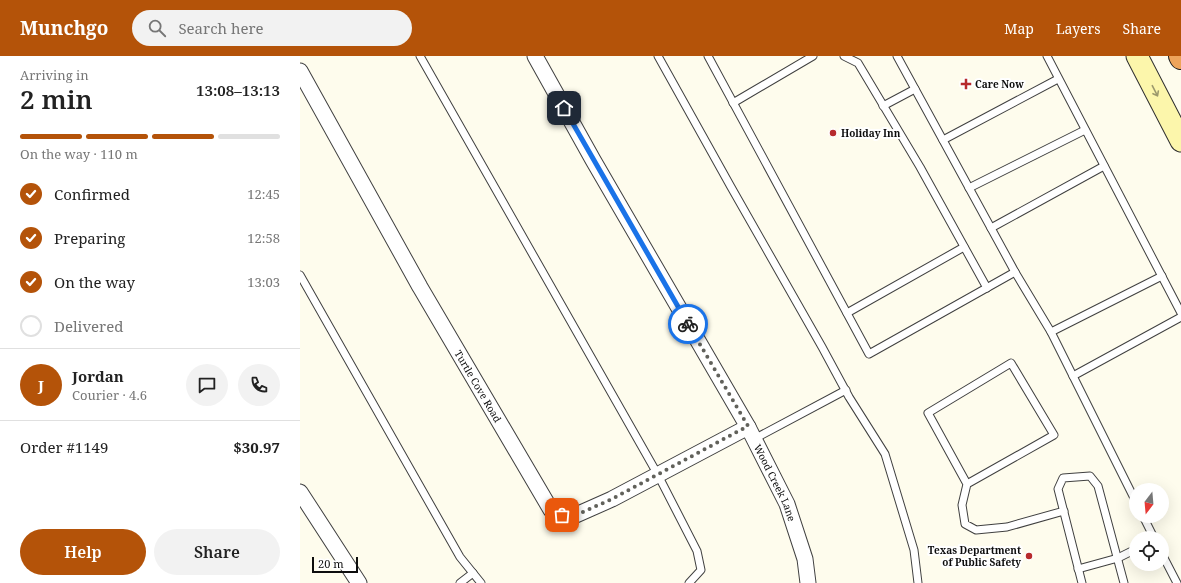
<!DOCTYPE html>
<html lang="en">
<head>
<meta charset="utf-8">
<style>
	body { margin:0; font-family:"Noto Serif",serif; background:#f2f2f2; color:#222; height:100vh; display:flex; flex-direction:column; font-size:15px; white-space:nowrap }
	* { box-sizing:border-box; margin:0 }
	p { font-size:13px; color:#767676 }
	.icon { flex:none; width:22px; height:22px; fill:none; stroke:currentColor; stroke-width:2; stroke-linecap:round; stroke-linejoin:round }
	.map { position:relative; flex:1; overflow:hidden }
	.drawer { display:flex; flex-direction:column; background:#fff; width:300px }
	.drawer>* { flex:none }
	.needle { width:26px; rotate:196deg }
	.buttons { position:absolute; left:829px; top:427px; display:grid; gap:8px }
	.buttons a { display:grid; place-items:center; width:40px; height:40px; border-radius:50%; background:#fff; box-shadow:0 4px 16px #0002; font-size:20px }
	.scale { position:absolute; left:12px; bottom:10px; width:46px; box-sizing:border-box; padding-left:4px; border:2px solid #0d0d0d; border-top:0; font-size:11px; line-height:14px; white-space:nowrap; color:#0d0d0d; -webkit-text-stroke:3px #fff; paint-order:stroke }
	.pin { position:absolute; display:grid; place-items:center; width:34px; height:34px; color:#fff; margin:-17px; border-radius:8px; box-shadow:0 2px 6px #0006 }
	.courier { position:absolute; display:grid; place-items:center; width:40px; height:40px; margin:-20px; border:3px solid #1a73e8; border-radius:50%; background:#fff; color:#222; box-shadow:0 1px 5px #0007 }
	.summary em { font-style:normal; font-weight:600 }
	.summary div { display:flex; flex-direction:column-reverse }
	.summary { display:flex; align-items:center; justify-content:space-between; height:68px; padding:0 20px }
	h1 { font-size:26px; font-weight:600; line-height:30px }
	.bar { display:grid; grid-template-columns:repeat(4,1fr); gap:6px 4px; align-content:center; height:48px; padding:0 20px }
	.bar i { height:5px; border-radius:3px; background:#e0e0e0 }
	.bar .active { background:#b45309 }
	.bar p { grid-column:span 4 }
	.line { display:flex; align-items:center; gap:10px; padding:0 20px; border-top:1px solid #e0e0e0 }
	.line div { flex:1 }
	.round { display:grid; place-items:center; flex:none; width:42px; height:42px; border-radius:21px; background:#f2f2f2 }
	ol { padding:0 20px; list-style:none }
	li { display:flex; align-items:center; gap:12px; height:44px }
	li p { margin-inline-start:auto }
	li .icon { padding:4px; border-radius:50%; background:#b45309; color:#fff; stroke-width:4 }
	li:last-child { color:#767676 }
	li i { width:22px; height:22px; border:2px solid #e0e0e0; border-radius:50% }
	.action { display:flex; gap:8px; margin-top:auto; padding:8px 20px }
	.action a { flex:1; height:46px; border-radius:24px; background:#b45309; color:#fff; font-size:16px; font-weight:600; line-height:46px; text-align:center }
	.action a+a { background:#f2f2f2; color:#222 }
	header { display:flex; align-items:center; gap:24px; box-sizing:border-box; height:56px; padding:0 20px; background:#b45309; color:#fff }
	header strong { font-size:19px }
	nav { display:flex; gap:22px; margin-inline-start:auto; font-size:14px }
	.search { width:280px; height:36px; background:#f2f2f2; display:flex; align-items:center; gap:10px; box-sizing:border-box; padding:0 14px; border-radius:22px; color:#767676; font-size:15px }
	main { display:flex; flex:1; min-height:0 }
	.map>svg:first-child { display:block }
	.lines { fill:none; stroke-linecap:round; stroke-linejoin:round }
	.lane-casing { stroke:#404040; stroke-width:9 }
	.street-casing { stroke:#404040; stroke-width:17 }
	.secondary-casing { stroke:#2f2f2f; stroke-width:23 }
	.highway-casing { stroke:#1e1e1e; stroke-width:24 }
	.lane { stroke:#fff; stroke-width:7 }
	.street { stroke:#fff; stroke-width:15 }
	.secondary { stroke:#fcf6ab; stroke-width:21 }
	.highway { stroke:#eea45b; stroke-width:22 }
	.oneway { stroke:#9c996c }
	.done { stroke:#61615b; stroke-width:4; stroke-dasharray:0 7.2 }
	.route { stroke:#1a73e8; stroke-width:5 }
	.poi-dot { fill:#b72a2c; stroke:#fff; stroke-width:1.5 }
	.labels { text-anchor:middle; stroke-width:4; stroke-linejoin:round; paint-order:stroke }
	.poi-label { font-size:10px; font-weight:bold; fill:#0d0d0d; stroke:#fff; text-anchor:start }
	.street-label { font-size:10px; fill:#0d0d0d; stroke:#fff }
</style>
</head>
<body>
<header>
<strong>Munchgo</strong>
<div class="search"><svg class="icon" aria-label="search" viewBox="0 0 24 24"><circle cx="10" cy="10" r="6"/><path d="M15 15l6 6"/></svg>Search here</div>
<nav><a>Map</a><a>Layers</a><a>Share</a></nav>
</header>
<main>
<section class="drawer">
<div class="summary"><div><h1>2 min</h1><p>Arriving in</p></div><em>13:08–13:13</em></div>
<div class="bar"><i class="active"></i><i class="active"></i><i class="active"></i><i></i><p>On the way · 110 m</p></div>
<ol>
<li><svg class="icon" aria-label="check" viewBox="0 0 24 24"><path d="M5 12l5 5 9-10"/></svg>Confirmed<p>12:45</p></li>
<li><svg class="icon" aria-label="check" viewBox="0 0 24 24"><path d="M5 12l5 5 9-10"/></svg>Preparing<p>12:58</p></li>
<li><svg class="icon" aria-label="check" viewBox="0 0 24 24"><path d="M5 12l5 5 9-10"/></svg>On the way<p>13:03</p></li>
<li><i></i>Delivered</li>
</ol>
<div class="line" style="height:72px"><b class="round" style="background:#b45309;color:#fff">J</b><div><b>Jordan</b><p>Courier · 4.6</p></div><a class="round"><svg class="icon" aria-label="chat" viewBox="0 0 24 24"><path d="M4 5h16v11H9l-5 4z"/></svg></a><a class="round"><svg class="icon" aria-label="phone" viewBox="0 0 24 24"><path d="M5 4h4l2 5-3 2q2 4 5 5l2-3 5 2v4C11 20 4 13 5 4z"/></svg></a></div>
<div class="line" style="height:52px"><div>Order #1149</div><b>$30.97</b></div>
<div class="action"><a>Help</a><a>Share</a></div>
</section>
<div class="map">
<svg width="881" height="527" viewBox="0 0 881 527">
	<rect width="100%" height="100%" fill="#fefced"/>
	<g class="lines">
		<defs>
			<g id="lane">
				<polyline points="120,0 358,419 397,495 401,514 389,527"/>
				<polyline points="358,0 431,131 522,291 549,341 585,398 614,494 618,527"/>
				<polyline points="408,0 569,298 715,216 597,0"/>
				<polyline points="544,0 558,7 620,111 687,232"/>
				<polyline points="747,0 881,257"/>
				<polyline points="433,47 513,0"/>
				<polyline points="583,50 615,33"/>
				<polyline points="643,84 758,23"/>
				<polyline points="669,132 785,74"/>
				<polyline points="691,172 804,110"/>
				<polyline points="715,216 751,276 836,446"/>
				<polyline points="0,219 160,501 181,527"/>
				<polyline points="547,257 664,191"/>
				<polyline points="751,276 862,220"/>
				<polyline points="773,320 881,261"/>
				<polyline points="454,383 546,334"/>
				<polyline points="667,428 628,357 711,307 754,379 667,428 662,449 665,468 676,474 707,471 764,455"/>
				<polyline points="843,460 854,482"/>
				<polyline points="862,498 877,527"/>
				<polyline points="778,513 818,502 836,493"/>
				<polyline points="160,527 173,517"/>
				<polyline points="782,527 758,433 763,422 790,420 798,430 824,527"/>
			</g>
			<g id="street">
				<path id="s1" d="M235 0 293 104 448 371 487 448 505 503 508 527"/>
				<path id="s2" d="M0 15 120 231 251 454 261 459H276L312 443 448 371"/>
				<polyline points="0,436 59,527"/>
			</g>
			<polyline id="secondary" points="837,0 881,85"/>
			<polyline id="highway" points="880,0 881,2"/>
		</defs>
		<!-- lane casing -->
		<use href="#lane" class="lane-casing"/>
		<!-- street casing -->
		<use href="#street" class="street-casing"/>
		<!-- secondary casing -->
		<use href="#secondary" class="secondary-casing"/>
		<!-- highway casing -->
		<use href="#highway" class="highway-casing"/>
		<!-- lane -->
		<use href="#lane" class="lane"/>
		<!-- street -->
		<use href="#street" class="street"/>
		<!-- secondary -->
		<use href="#secondary" class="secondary"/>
		<!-- highway -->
		<use href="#highway" class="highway"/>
	</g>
	<!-- one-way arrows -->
	<defs><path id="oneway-shaft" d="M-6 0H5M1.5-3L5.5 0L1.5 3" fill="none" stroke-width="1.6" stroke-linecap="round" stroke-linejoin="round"/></defs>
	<use class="oneway" href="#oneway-shaft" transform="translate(855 35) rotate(63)"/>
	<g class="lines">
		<!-- done -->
		<polyline class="done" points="262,459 276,459 312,443 448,370 388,268"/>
		<!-- route -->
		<polyline class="route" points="264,52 388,268"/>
	</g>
	<!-- markers -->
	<g class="poi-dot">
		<path d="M664 22h4v4h4v4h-4v4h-4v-4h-4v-4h4z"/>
		<circle cx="533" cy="77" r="4"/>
		<circle cx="729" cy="500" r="4"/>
	</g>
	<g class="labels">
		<!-- poi labels -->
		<g class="poi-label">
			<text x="675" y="32">Care Now</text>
			<text x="541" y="81">Holiday Inn</text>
			<text x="721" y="498" text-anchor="end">Texas Department<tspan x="721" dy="12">of Public Safety</tspan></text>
		</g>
		<!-- street labels -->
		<g class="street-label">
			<text dy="4" stroke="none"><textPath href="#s2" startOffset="362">Turtle Cove Road</textPath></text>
			<text dy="4" stroke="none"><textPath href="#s1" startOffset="490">Wood Creek Lane</textPath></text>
		</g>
	</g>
</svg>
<div class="buttons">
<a><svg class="needle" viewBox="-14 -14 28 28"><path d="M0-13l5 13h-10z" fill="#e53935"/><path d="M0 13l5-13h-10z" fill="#767676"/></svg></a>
<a><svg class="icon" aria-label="locate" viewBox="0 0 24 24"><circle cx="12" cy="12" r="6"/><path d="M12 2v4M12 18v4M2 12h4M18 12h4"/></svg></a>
</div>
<div class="scale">20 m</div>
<div class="pin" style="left:262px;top:459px;background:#ea580c"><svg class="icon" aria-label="bag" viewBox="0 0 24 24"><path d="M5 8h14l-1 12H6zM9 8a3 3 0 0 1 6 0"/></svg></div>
<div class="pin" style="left:264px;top:52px;background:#1f2937"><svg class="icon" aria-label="home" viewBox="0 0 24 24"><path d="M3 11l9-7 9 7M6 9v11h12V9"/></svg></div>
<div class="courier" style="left:388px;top:268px"><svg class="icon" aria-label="bike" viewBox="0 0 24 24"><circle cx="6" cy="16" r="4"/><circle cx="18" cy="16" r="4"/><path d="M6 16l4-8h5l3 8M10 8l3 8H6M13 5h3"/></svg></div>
</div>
</main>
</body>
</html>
